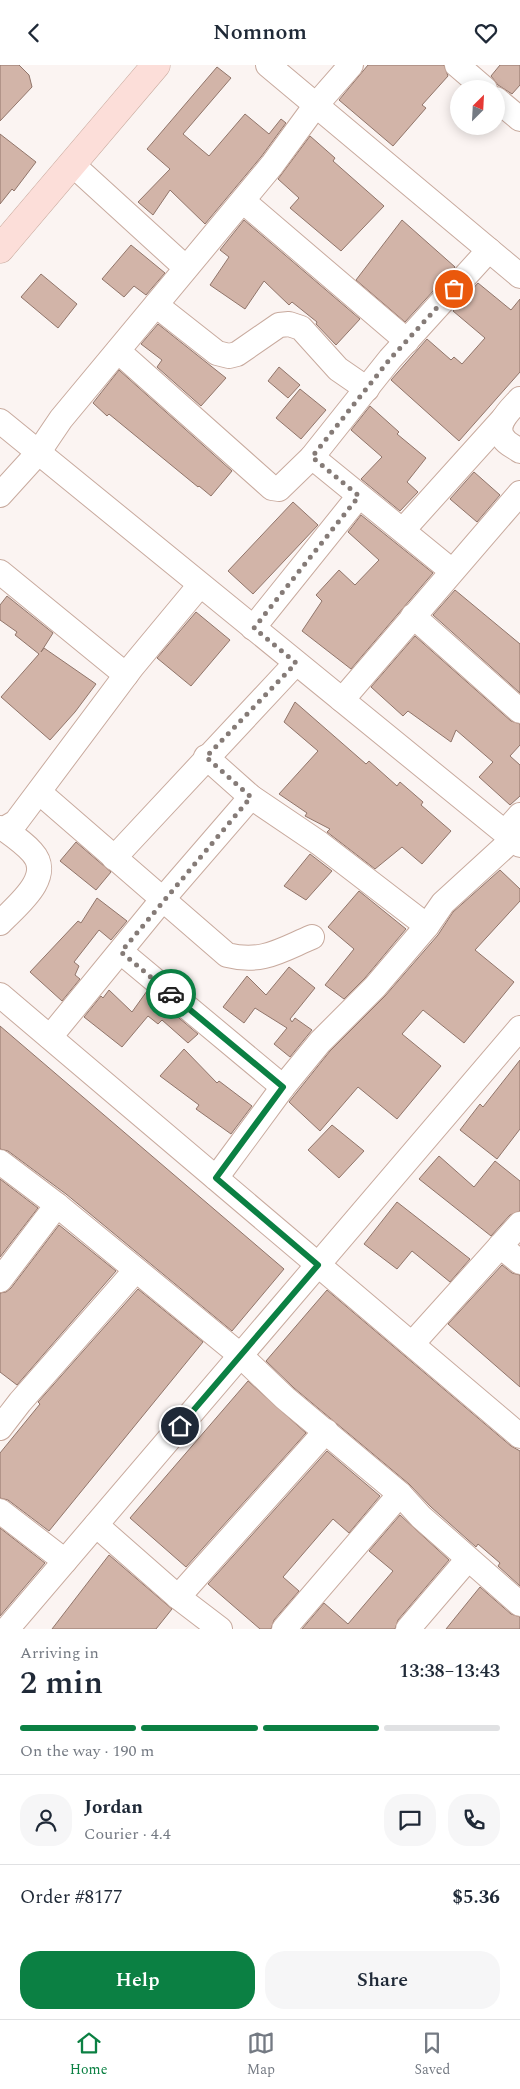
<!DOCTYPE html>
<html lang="en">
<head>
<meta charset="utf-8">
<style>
	body { margin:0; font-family:Spectral,serif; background:#f6f6f7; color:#1f2937; height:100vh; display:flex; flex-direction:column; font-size:19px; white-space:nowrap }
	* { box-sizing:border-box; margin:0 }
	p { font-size:16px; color:#747a83 }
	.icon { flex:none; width:28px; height:28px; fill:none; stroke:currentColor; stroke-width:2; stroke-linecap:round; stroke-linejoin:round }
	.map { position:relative; height:1564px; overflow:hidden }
	.drawer { display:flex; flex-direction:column; background:#fff; flex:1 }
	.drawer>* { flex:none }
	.needle { width:32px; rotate:24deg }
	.controls { position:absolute; left:450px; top:15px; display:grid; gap:10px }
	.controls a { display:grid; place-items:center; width:55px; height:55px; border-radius:50%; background:#fff; box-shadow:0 2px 12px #0003; font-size:25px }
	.pin { position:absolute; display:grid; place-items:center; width:42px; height:42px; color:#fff; margin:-21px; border:2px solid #fff; border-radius:50%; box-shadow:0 1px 5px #0007 }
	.courier { position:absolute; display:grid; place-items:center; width:50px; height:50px; margin:-25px; border:4px solid #0b8043; border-radius:50%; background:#fff; color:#222; box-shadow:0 1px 6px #0007 }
	.overview em { font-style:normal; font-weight:600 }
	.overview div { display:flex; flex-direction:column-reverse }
	.overview { display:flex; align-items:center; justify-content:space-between; height:85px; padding:0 20px }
	h1 { font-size:32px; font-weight:600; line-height:38px }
	.bar { display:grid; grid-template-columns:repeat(4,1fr); gap:8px 5px; align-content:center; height:60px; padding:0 20px }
	.bar i { height:6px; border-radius:4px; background:#e0e1e3 }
	.bar .on { background:#0b8043 }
	.bar p { grid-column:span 4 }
	.line { display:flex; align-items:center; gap:12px; padding:0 20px; border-top:1px solid #e0e1e3 }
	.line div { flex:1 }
	.round { display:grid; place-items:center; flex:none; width:52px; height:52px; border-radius:20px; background:#f6f6f7 }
	.primary-button { display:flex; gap:10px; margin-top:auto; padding:10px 20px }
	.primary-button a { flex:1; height:58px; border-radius:20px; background:#0b8043; color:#fff; font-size:20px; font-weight:600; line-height:58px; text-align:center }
	.primary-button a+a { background:#f6f6f7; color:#1f2937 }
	header { display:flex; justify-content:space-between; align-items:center; height:65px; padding:0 20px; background:#fff; font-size:22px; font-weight:600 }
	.dock { display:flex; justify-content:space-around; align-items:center; height:70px; border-top:1px solid #e0e1e3; background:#fff; font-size:14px; color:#747a83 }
	.dock a { display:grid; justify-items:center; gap:2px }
	.dock .on { color:#0b8043 }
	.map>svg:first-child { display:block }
	.building { fill:#d2b4a8; stroke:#91756a }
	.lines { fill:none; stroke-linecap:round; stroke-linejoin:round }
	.street-casing { stroke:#c8aa9e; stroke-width:26 }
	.secondary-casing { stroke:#c8aa9e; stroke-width:29 }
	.street { stroke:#fff; stroke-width:24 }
	.secondary { stroke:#fcded9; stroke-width:28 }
	.done { stroke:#857b77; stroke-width:5; stroke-dasharray:0 9 }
	.route { stroke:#0b8043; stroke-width:6 }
</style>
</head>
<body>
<header><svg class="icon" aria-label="back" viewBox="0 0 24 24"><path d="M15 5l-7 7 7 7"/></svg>Nomnom<svg class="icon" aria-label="heart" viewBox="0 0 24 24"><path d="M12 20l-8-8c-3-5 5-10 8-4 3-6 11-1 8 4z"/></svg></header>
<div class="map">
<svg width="520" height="1564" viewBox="0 0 520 1564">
	<rect width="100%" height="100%" fill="#fbf4f2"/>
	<!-- building -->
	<g class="building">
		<polygon points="0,0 19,0 29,10 32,22 0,56"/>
		<polygon points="368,0 444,0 448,11 422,40 426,43 393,81 339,35"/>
		<polygon points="500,0 520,0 520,20 512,29 498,20 491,11"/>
		<polygon points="217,2 231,13 183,69 209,91 245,49 269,69 281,54 286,58 261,92 205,159 170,125 153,150 138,137 170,104 147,84"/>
		<polygon points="0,69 36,97 14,126 12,124 0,139"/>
		<polygon points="310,71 335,93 333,96 384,141 341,186 290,143 299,133 278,114"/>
		<polygon points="244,155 360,254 336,280 316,259 317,257 292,237 289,240 264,216 245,244 210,220 229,192 220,185"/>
		<polygon points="402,155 455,202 405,257 356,215"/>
		<polygon points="131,180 165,208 146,230 134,221 124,232 102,214"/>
		<polygon points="41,209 77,239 58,263 21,232"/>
		<polygon points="478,218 511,245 520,234 520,307 459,376 391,315 427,274 451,295 454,292 462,299 485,273 453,246"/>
		<polygon points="158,259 226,313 201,341 157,302 162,295 141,279"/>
		<polygon points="279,302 300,320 288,333 268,316"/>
		<polygon points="119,305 232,406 211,431 199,421 198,422 109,349 107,351 93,338"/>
		<polygon points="300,324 326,345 301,374 276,353"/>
		<polygon points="370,341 399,367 397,369 426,393 407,417 418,427 400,446 361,414 382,392 351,365"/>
		<polygon points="474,407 500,430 477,457 450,434"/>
		<polygon points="293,437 318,460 253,529 228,506"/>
		<polygon points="361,450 433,508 351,604 302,566 322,536 316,530 339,505 355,520 379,495 348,467"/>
		<polygon points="455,525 520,579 520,628 433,550"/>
		<polygon points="7,531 53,568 41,587 44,583 96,619 75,647 50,675 1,632 39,589 15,570 17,567 0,555 0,540"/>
		<polygon points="196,547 230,575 191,621 157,593"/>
		<polygon points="415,571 511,656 520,659 520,680 510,691 520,700 520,731 510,740 479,712 493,697 456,665 451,677 408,646 403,651 371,622"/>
		<polygon points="295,637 366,699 369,696 397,721 400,717 423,737 421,740 451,766 422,799 402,782 375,804 327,767 330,764 305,751 307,748 279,729 318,686 284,657"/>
		<polygon points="76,777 111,807 96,825 60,796"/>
		<polygon points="310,789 332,806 306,835 284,821"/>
		<polygon points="500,805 520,824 520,836 475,885 514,917 464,978 423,945 402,969 441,1001 397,1054 358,1022 320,1066 289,1037 330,986 385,931 438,870 453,847"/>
		<polygon points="359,826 406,864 365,913 344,934 325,920 354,884 328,862"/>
		<polygon points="97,833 127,856 111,875 99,865 74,897 79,901 75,910 80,914 62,936 30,907 78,856 81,858"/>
		<polygon points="289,902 315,923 290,954 292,957 295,953 312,965 290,992 274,979 287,963 255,943 244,958 223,942 247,911 266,930"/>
		<polygon points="109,925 132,947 147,926 198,969 188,978 162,955 158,959 148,951 122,982 84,952 101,931 103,933"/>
		<polygon points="0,961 284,1204 232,1266 66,1129 8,1086 0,1084"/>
		<polygon points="184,984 217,1018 219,1016 252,1041 231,1069 196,1044 199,1040 160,1011"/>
		<polygon points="520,995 520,1064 497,1094 460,1065 480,1039 483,1042"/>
		<polygon points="332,1060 364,1086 339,1113 308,1085"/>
		<polygon points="439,1091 474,1122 495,1096 520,1116 520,1146 510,1150 491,1171 419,1114"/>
		<polygon points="0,1114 38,1143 0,1192"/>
		<polygon points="397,1137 470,1194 450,1217 412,1186 397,1204 364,1179"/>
		<polygon points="59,1160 116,1206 17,1320 0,1307 0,1228 6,1227 11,1223"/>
		<polygon points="502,1200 512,1208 520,1210 520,1322 448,1259"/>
		<polygon points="138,1224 203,1277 49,1466 8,1435 0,1433 0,1388 40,1339 38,1337"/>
		<polygon points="327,1225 511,1381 520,1386 520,1521 498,1501 500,1498 478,1479 476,1482 431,1442 409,1419 294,1323 266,1296"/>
		<polygon points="248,1316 306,1368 186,1502 130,1453"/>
		<polygon points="327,1386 380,1431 349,1468 333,1454 283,1512 299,1526 274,1555 271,1564 260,1564 208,1519"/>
		<polygon points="400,1450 449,1495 398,1555 395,1564 302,1564 324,1538 348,1559 393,1506 369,1486"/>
		<polygon points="0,1463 45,1498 0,1551"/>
		<polygon points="109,1490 172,1544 156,1564 52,1564"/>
		<polygon points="480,1522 511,1549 520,1552 520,1564 446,1564"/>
	</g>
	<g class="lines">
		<defs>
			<g id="street">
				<polyline points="268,0 520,211"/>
				<polyline points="457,0 485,24"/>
				<polyline points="496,34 520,54"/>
				<polyline points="72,99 186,203"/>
				<polyline points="243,136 407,276"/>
				<polyline points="156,240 217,288 229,291 237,289 279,260 289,259 301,263 338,304 367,324"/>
				<polyline points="118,286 272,423 279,424 312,392 452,506"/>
				<path d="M520 334C511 344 492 360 504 374 507 379 515 382 520 386"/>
				<polyline points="0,356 520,780"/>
				<polyline points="312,392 390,294 489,185"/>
				<polyline points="0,430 38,388 61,354 272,100 316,40 351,0"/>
				<polyline points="403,465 503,354"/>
				<polyline points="0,507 126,610"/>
				<polyline points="413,551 520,646"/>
				<polyline points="253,563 359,431"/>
				<polyline points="342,635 520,428"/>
				<polyline points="206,692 251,732 319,778 427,861"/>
				<path d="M39 727 227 890C262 899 281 885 312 872"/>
				<polyline points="0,763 4,764 16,757 132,602 200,520"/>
				<polyline points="505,767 520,750"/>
				<polyline points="114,793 296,598"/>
				<path d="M0 858C16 841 55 812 32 787 24 778 14 771 4 764"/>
				<polyline points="121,887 283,1022"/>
				<polyline points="0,930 520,1371"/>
				<polyline points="50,972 162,835 251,732"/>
				<polyline points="0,1097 57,1140 240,1290 285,1333 400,1429 421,1452 520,1539"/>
				<polyline points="216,1113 283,1022 320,977 375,922 427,861 443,838 513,774"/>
				<polyline points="500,1181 520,1197"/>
				<polyline points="0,1215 57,1140"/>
				<polyline points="412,1279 520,1159"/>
				<polyline points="0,1363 20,1337 135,1206"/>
				<polyline points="0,1446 65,1496"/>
				<polyline points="96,1460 178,1532 220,1564"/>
				<polyline points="178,1532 326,1366"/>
				<polyline points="7,1564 520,963"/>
				<polyline points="284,1564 400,1429"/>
				<polyline points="408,1564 468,1494"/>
			</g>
			<polyline id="secondary" points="0,184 156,0"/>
		</defs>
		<!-- street casing -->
		<use href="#street" class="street-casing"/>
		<!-- secondary casing -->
		<use href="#secondary" class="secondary-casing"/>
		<!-- street -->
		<use href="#street" class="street"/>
		<!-- secondary -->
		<use href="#secondary" class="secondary"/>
	</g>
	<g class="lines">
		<!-- done -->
		<polyline class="done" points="171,929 121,887 251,732 206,692 296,598 254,563 359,431 312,392 390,294 454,224"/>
		<!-- route -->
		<polyline class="route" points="171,929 283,1022 216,1113 318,1200 180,1361"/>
	</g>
</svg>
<div class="controls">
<a><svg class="needle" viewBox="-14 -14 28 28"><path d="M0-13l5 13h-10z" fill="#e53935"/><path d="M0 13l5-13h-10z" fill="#747a83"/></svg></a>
</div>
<div class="pin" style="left:454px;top:224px;background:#ea580c"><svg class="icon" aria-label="bag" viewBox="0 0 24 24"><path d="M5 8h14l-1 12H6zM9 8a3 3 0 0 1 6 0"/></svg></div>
<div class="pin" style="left:180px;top:1361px;background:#1f2937"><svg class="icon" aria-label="home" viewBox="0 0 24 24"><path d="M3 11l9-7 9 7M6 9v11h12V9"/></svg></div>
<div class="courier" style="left:171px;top:929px"><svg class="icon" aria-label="car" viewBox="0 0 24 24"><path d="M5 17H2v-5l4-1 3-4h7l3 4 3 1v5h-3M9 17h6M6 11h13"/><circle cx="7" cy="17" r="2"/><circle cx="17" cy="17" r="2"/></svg></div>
</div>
<section class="drawer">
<div class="overview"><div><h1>2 min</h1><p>Arriving in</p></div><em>13:38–13:43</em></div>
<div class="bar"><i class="on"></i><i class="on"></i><i class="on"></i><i></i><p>On the way · 190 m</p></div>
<div class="line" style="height:90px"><a class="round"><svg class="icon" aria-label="person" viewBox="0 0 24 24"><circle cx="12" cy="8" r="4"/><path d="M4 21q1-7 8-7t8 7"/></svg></a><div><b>Jordan</b><p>Courier · 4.4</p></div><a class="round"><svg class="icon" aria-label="chat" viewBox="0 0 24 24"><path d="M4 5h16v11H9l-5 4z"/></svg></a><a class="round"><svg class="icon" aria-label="phone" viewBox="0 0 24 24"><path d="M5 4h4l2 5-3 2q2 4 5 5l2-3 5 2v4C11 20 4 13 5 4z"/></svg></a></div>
<div class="line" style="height:65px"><div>Order #8177</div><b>$5.36</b></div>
<div class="primary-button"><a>Help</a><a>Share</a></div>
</section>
<nav class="dock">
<a class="on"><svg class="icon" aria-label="home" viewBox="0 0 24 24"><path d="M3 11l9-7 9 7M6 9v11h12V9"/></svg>Home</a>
<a><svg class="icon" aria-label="map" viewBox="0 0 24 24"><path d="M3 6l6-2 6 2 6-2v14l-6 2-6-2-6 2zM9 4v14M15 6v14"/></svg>Map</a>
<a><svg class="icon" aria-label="saved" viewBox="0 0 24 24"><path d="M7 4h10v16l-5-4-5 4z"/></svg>Saved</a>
</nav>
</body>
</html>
